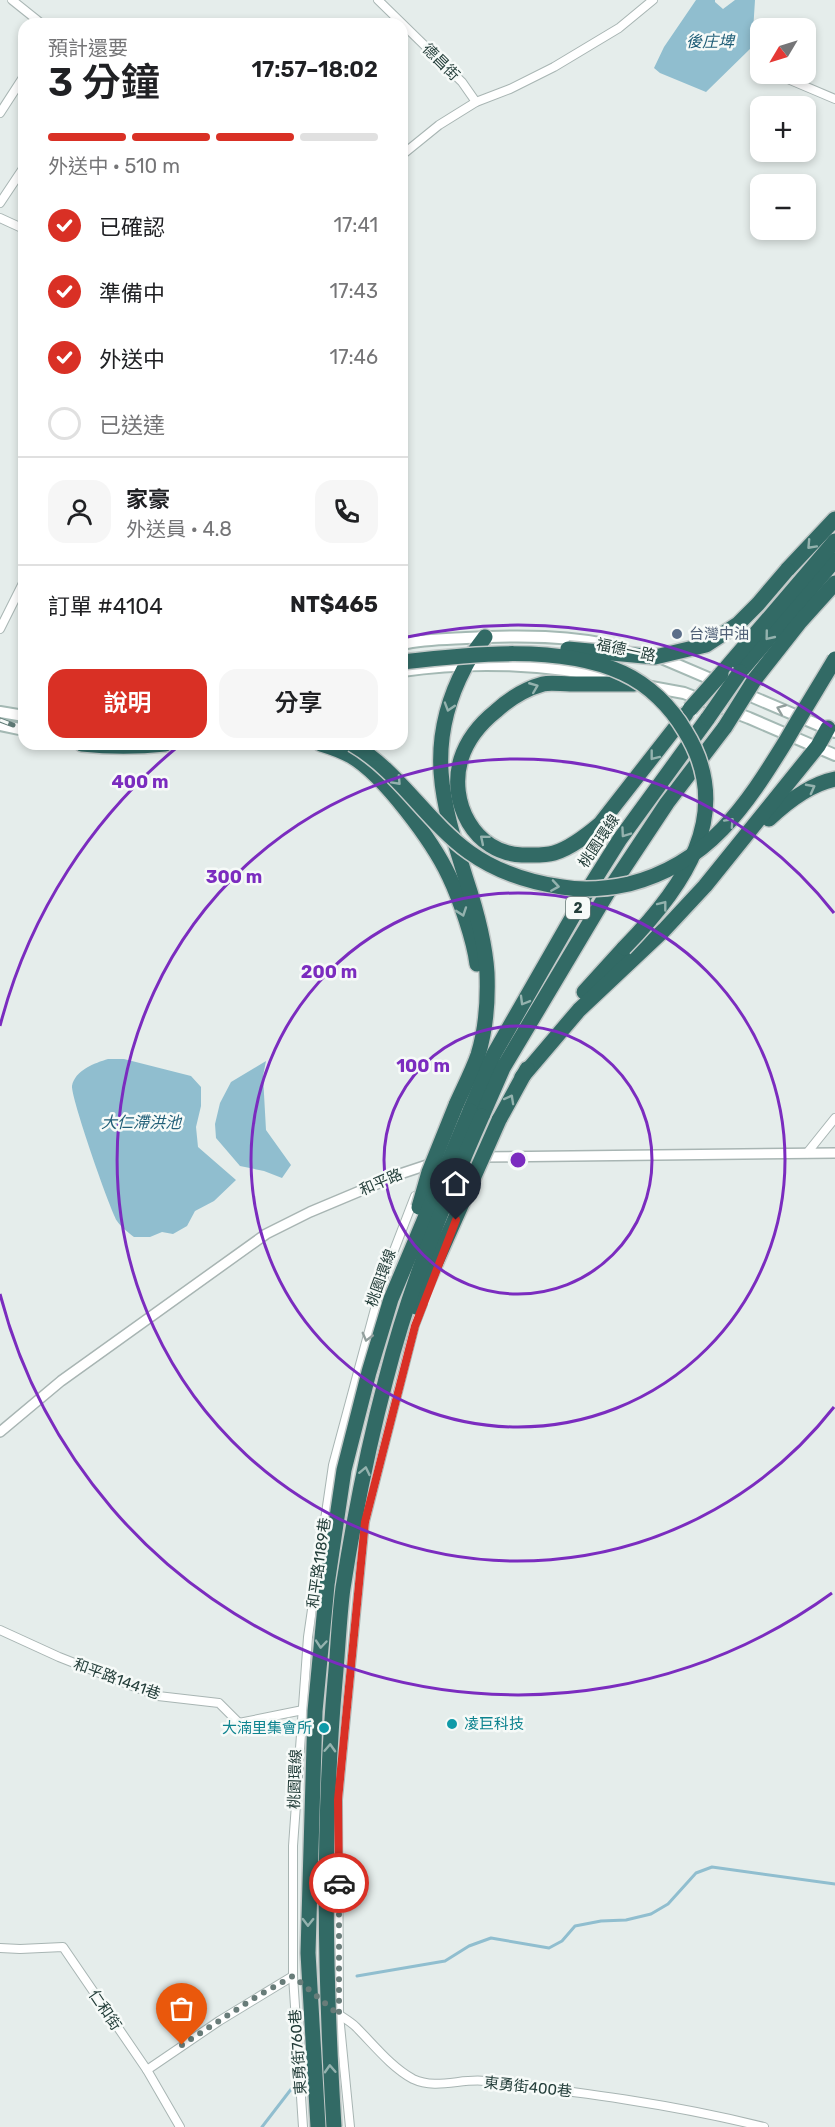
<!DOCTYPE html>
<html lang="zh-TW">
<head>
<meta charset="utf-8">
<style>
	body { margin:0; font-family:Rubik,"Noto Sans TC",sans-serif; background:#f6f6f6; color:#202124; height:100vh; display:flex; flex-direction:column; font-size:22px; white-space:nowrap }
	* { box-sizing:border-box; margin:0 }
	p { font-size:20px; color:#757577 }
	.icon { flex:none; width:33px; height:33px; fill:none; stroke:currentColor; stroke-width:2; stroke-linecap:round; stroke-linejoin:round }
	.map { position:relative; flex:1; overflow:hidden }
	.side { position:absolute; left:18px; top:18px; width:390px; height:732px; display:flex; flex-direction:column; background:#fff; border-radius:18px; box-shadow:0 3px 9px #0003 }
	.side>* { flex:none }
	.needle { width:39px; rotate:232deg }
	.fabs { position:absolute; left:750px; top:18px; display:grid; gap:12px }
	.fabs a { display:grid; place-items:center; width:66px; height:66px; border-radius:12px; background:#fff; box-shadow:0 3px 9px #0003; font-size:30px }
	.pin { position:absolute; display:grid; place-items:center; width:51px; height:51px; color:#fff; margin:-62px -26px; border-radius:50% 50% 50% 0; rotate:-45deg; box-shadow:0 0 6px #0007 }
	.pin .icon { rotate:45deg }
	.courier { position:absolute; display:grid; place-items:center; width:60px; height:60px; margin:-30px; border:4px solid #d93025; border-radius:50%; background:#fff; color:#222; box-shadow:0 2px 8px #0007 }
	.head em { font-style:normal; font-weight:600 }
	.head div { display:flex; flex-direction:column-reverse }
	.head { display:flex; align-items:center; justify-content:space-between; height:102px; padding:0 30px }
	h1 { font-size:39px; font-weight:600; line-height:45px }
	.bar { display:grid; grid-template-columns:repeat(4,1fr); gap:9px 6px; align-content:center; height:72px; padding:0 30px }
	.bar i { height:8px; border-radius:4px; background:#e0e0e0 }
	.bar .selected { background:#d93025 }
	.bar p { grid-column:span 4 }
	.line { display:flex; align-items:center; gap:15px; padding:0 30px; border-top:2px solid #e0e0e0 }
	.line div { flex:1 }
	.round { display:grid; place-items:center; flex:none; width:63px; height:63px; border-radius:18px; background:#f6f6f6 }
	ol { padding:0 30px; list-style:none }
	li { display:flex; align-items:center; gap:18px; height:66px }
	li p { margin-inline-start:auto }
	li .icon { padding:6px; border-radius:50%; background:#d93025; color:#fff; stroke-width:4 }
	li:last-child { color:#757577 }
	li i { width:33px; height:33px; border:3px solid #e0e0e0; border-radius:50% }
	.cta { display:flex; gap:12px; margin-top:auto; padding:12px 30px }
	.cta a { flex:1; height:69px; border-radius:18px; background:#d93025; color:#fff; font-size:24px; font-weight:600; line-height:69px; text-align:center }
	.cta a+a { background:#f6f6f6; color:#202124 }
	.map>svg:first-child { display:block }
	.water { fill:#90becf }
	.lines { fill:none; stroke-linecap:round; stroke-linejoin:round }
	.stream { stroke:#90becf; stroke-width:3 }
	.minor-casing { stroke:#a8b5b3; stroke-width:10 }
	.tertiary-casing { stroke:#a8b5b3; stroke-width:12 }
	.secondary-casing { stroke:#a4b9b4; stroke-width:14 }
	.motorway-casing { stroke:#c2c9c8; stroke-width:18 }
	.minor { stroke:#fff; stroke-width:8 }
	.tertiary { stroke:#fff; stroke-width:9 }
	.secondary { stroke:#fff; stroke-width:10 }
	.motorway { stroke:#326a65; stroke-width:15 }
	.rail-casing { stroke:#5f7a76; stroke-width:5 }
	.rail { stroke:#f6faf8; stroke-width:3; stroke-dasharray:9; stroke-linecap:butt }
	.motorway-bridge-casing { stroke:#c2c9c8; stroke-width:18; stroke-linecap:butt }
	.motorway-bridge { stroke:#326a65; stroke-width:15 }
	.oneway { stroke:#94b2ae }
	.oneway2 { stroke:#929f9d }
	.done { stroke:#687c79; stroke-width:6; stroke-dasharray:0 10.8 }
	.route { stroke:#d93025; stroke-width:8 }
	.ring { fill:none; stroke:#7b2cbf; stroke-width:3 }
	.service-dot { fill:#5c6f8a; stroke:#f6faf8; stroke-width:2 }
	.culture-dot { fill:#0f9aa8; stroke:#f6faf8; stroke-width:2 }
	.labels { text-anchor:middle; stroke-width:5; stroke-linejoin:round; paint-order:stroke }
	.shield { fill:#f6faf8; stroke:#647774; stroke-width:1.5 }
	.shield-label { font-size:14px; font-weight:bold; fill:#253f3b }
	.street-label { font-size:15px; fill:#253f3b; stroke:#f6faf8 }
	.service-label { font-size:15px; fill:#4e5e75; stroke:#f6faf8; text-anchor:start }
	.culture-label { font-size:15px; fill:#0d838f; stroke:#f6faf8; text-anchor:start }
	.water-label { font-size:16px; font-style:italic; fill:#215f78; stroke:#f6faf8 }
	.centre { fill:#7b2cbf; stroke:#f6faf8; stroke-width:3 }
	.ring-label { font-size:18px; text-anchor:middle; font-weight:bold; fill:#7b2cbf; stroke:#f6faf8; stroke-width:5; stroke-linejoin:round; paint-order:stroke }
</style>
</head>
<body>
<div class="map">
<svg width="835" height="2127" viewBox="0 0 835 2127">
	<rect width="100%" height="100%" fill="#e5edeb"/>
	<!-- water -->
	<g class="water">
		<polygon points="696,0 715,0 715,2 723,9 735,0 755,0 752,47 706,92 660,73 654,68 664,47"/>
		<path d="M108 1059H124L191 1076 201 1087V1106L196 1127 198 1147 236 1180 214 1201 195 1211 187 1226 173 1234 162 1232 150 1237H134C129 1233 121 1227 117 1221 109 1207 71 1098 72 1086 75 1070 95 1063 108 1059Z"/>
		<polygon points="266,1061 263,1076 266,1130 291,1165 282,1178 264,1171 240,1166 216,1138 215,1124 220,1103 231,1082"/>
	</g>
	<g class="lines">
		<!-- stream -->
		<g class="stream">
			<polyline points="357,1976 445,1961 469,1946 491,1938 549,1948 562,1941 575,1926 601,1921 626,1920 651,1914 668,1904 696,1873 712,1867 835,1884"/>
			<polyline points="262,2127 292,2088"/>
		</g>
		<defs>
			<g id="minor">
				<polyline points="12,0 42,24"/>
				<polyline points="378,0 462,82 476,102"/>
				<polyline points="776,74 835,99"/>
				<polyline points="0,113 24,76"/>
				<polyline points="402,155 439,125 476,102 510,89 554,67 619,28 653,0"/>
				<polyline points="0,203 24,167"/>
				<polyline points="0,218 24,229"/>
				<polyline points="0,629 24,581"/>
				<polyline points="807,1153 835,1118"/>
				<polyline points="0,1630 59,1657 158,1696 219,1703 239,1723 303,1710"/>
				<polyline points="0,1948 20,1949 63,1947 147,2070 180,2127"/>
				<path d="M338 2014C344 2018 351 2022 356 2027 374 2045 391 2067 413 2079 436 2090 462 2078 485 2081 579 2092 672 2104 764 2127"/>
				<polyline points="147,2070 219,2021 293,1976"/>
				<polyline points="303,2127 293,1976 293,1846 308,1637 333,1465 383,1279 415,1196"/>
				<polyline points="350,2127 339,2015 338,1800 365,1522 415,1325 423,1304"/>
			</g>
			<g id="tertiary">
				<polyline points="480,1157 835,1153"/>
				<polyline points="0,1432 61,1381 266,1234 310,1212 403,1173 433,1163"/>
			</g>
			<g id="secondary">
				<path d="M402 644C423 639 445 639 466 638 518 635 573 635 623 648"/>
				<polyline points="659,657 835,732"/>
				<path d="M402 671C471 661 548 663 616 680"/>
				<polyline points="646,686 684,693 749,718 835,755"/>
				<polyline points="0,712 24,716"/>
				<polyline points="0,725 24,730"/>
			</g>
			<g id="motorway">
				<polyline points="787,570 835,519"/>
				<polyline points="740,672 835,560"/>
				<polyline points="721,674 835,541"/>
				<polyline points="755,679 799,623 835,583"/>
				<path d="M634 684C613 684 591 684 570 684 561 684 551 682 543 684 525 689 509 699 496 711 481 723 467 740 461 759 448 802 474 853 522 855 532 855 544 856 554 853 571 848 587 835 600 824L686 714"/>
				<path d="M82 744C110 747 137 747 165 744"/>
				<path d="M321 744C331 747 342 751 351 756 384 775 433 842 449 876 460 899 474 940 477 964"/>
				<path d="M769 819C787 802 810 784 835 779"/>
				<polyline points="584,992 624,948"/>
				<polyline points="522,1077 579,1010 664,930 705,886 818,746 828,728"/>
				<path d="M456 1105C463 1089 472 1072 478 1055 486 1029 488 999 487 973 485 941 476 909 466 879 442 802 424 744 465 667 470 656 478 647 485 637"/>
				<polyline points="470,1111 494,1054 588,890 620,839 708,718"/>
				<polyline points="482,1116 503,1068 608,892 667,803 725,727"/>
				<polyline points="499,1120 527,1069"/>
			</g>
		</defs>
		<!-- minor casing -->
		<use href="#minor" class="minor-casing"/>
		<!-- tertiary casing -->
		<use href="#tertiary" class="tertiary-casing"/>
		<!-- secondary casing -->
		<use href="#secondary" class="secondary-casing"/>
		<!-- motorway casing -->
		<use href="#motorway" class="motorway-casing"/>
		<!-- minor -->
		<use href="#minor" class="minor"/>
		<!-- tertiary -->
		<use href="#tertiary" class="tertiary"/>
		<!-- secondary -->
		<use href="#secondary" class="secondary"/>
		<!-- motorway -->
		<use href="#motorway" class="motorway"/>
		<defs>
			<polyline id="rail" points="0,720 13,725"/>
		</defs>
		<!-- rail casing -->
		<use href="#rail" class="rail-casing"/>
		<!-- rail -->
		<use href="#rail" class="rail"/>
		<defs>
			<g id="motorway-bridge">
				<polyline points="568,649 655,657 706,645 738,624 758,604 787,570"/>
				<path d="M402 662C469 654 560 644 623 673 649 685 671 707 685 731 737 814 682 889 624 948"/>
				<polyline points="690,709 721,674"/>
				<polyline points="708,718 740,672"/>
				<polyline points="725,727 755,679"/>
				<path d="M352 744C399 771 426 821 469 852 497 872 527 882 562 887 585 891 606 889 629 884 708 864 746 806 786 741 802 713 819 686 835 659"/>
				<polyline points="419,1207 429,1172 456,1105"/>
				<polyline points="416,1307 499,1120"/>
				<polyline points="318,2127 308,1953 315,1711 327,1585 344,1470 369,1372 391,1299 470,1111"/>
				<path d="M334 2127C325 1978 322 1830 335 1681 338 1650 339 1618 343 1588 354 1518 368 1447 386 1379 409 1288 444 1202 482 1116"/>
			</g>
		</defs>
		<!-- motorway-bridge casing -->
		<use href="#motorway-bridge" class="motorway-bridge-casing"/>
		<!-- motorway-bridge -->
		<use href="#motorway-bridge" class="motorway-bridge"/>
	</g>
	<!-- one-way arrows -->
	<defs><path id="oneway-chevron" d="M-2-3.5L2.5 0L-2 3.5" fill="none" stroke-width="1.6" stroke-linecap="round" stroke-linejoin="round" transform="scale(1.5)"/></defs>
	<g class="oneway">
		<use href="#oneway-chevron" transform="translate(811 545) rotate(133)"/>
		<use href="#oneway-chevron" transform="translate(769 636) rotate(129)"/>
		<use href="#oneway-chevron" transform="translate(534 687) rotate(-22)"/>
		<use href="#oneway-chevron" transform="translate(449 707) rotate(107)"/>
		<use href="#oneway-chevron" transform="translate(654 756) rotate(128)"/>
		<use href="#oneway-chevron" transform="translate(397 781) rotate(47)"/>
		<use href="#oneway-chevron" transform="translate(811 788) rotate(-28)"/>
		<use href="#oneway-chevron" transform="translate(730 822) rotate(-47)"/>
		<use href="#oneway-chevron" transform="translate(625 833) rotate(125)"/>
		<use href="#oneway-chevron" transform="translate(484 839) rotate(-140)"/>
		<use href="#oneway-chevron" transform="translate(555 886) rotate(9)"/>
		<use href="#oneway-chevron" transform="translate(663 905) rotate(-52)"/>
		<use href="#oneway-chevron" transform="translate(462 912) rotate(71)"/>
		<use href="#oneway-chevron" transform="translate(524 1001) rotate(120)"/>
		<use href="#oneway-chevron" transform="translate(510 1099) rotate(-61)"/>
		<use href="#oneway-chevron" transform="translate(365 1471) rotate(-78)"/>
		<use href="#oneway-chevron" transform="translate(321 1644) rotate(95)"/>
		<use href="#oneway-chevron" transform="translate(330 1748) rotate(-87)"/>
		<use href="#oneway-chevron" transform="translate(308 1922) rotate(91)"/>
		<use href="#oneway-chevron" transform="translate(330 2069) rotate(-93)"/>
	</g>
	<g class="oneway2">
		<use href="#oneway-chevron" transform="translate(781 709) rotate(-158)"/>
		<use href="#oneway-chevron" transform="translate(367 1337) rotate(105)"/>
	</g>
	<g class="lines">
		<!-- done -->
		<polyline class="done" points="182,2045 256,1997 293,1976 339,2015 339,1883"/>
		<!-- route -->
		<polyline class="route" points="339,1883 338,1800 365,1522 415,1326 456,1220"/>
	</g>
	<!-- distance rings -->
	<g class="ring">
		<circle cx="518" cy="1160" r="134"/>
		<circle cx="518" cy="1160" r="267"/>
		<path d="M834 1407A401 401 0 1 1 834 913"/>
		<path d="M832 1593A535 535 0 0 1 0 1294M0 1026A535 535 0 0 1 181 744M402 638A535 535 0 0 1 832 727"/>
	</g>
	<!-- markers -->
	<circle class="service-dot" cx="677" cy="634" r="6"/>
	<g class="culture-dot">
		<circle cx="452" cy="1724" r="6"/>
		<circle cx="324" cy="1728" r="6"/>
	</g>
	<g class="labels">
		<!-- shield labels -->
		<rect class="shield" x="566" y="897" width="24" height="22" rx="4.5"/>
		<g class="shield-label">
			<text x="578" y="913">2</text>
		</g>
		<!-- street labels -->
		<g class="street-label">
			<text transform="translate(441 62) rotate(45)" y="5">德昌街</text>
			<text transform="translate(626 650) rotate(12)" y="5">福德一路</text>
			<text transform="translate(599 841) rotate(-56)" y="5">桃園環線</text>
			<text transform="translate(381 1182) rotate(-23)" y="5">和平路</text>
			<text transform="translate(381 1278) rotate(-70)" y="5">桃園環線</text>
			<text transform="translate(319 1563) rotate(-82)" y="5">和平路1189巷</text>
			<text transform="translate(117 1679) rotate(20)" y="5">和平路1441巷</text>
			<text transform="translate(295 1779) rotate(-88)" y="5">桃園環線</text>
			<text transform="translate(105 2010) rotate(56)" y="5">仁和街</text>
			<text transform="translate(298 2052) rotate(-94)" y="5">東勇街760巷</text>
			<text transform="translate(528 2087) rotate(6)" y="5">東勇街400巷</text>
		</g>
		<!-- service labels -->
		<g class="service-label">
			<text x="689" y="639">台灣中油</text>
		</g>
		<!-- culture labels -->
		<g class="culture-label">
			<text x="464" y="1729">凌巨科技</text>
			<text x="312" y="1733" text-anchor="end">大湳里集會所</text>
		</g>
		<!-- water labels -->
		<g class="water-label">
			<text x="710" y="47">後庄埤</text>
			<text x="141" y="1128">大仁滯洪池</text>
		</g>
	</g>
	<circle cx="518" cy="1160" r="9" class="centre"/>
	<g class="ring-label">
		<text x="140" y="788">400 m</text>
		<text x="234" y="883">300 m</text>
		<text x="329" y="978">200 m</text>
		<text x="423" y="1072">100 m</text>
	</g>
</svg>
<div class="fabs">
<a><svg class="needle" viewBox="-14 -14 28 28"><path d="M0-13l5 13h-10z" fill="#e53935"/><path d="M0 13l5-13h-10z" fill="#757577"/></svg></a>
<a>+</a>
<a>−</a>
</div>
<div class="pin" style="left:182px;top:2045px;background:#ea580c"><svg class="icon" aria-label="bag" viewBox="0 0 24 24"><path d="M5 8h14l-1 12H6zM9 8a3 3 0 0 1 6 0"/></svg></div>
<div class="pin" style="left:456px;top:1220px;background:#1f2937"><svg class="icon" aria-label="home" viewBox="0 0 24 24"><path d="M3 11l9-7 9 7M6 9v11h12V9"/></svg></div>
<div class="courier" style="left:339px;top:1883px"><svg class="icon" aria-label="car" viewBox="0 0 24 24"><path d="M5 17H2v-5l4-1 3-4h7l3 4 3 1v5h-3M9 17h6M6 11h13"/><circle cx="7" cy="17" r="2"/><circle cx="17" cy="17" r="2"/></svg></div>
<section class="side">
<div class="head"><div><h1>3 分鐘</h1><p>預計還要</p></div><em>17:57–18:02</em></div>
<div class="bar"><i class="selected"></i><i class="selected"></i><i class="selected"></i><i></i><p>外送中 · 510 m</p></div>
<ol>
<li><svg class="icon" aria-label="check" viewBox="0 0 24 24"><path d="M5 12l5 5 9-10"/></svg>已確認<p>17:41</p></li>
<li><svg class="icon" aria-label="check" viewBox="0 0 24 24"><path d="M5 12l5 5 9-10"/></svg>準備中<p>17:43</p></li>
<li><svg class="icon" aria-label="check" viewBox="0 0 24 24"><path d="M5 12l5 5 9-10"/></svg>外送中<p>17:46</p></li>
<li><i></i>已送達</li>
</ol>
<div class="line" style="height:108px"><a class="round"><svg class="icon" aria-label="person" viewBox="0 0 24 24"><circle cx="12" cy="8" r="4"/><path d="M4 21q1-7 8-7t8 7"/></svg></a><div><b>家豪</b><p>外送員 · 4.8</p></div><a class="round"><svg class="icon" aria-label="phone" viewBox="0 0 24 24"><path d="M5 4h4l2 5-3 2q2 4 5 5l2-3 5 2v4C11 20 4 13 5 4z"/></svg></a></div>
<div class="line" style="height:78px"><div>訂單 #4104</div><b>NT$465</b></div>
<div class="cta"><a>說明</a><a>分享</a></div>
</section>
</div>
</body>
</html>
